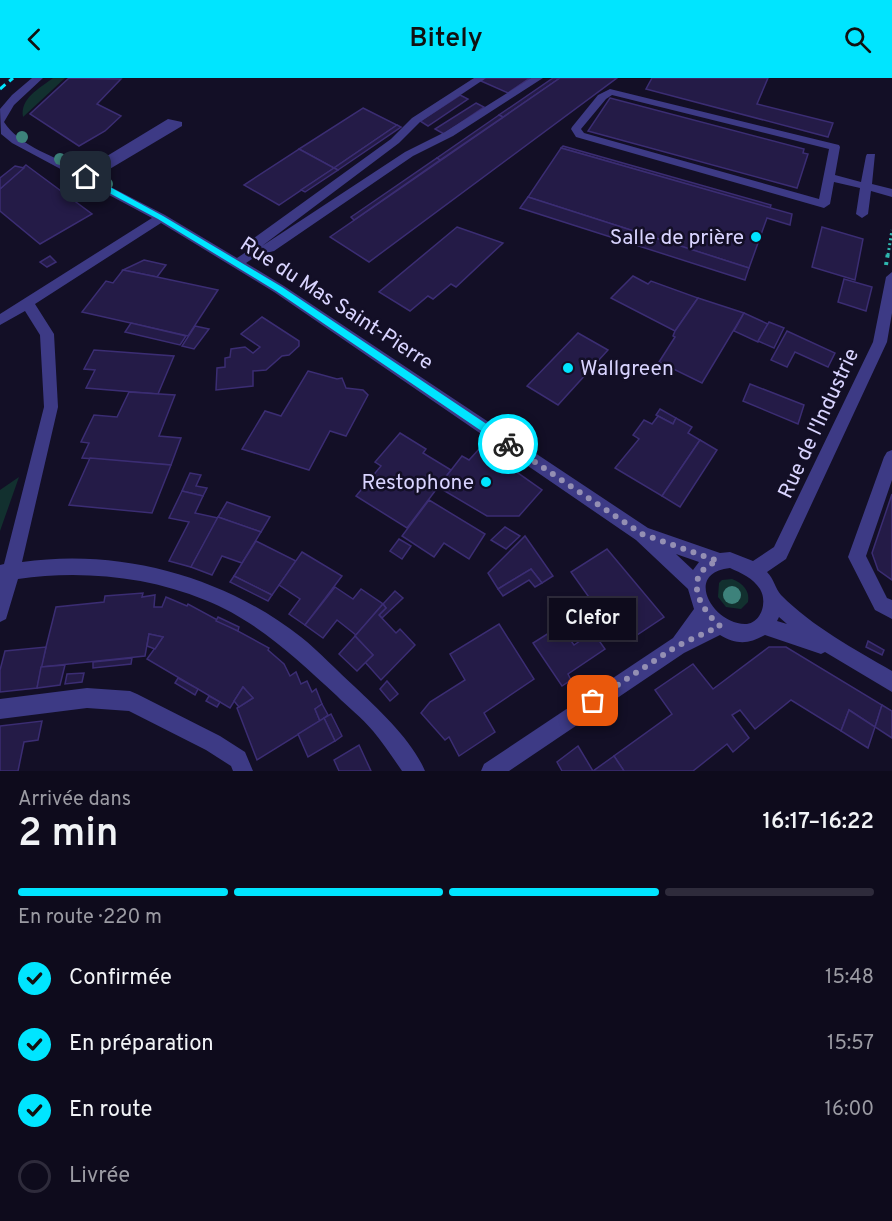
<!DOCTYPE html>
<html lang="fr">
<head>
<meta charset="utf-8">
<style>
	body { margin:0; font-family:Overpass,sans-serif; background:#1c1929; color:#f1f3f6; height:100vh; display:flex; flex-direction:column; font-size:22px; white-space:nowrap }
	* { box-sizing:border-box; margin:0 }
	p { font-size:20px; color:#9b9ba3 }
	.icon { flex:none; width:33px; height:33px; fill:none; stroke:currentColor; stroke-width:2; stroke-linecap:round; stroke-linejoin:round }
	.map { position:relative; height:693px; overflow:hidden }
	.drawer { display:flex; flex-direction:column; background:#0e0b1c; flex:1 }
	.drawer>* { flex:none }
	.pin { position:absolute; display:grid; place-items:center; width:51px; height:51px; color:#fff; margin:-26px; border-radius:12px; box-shadow:0 3px 9px #0006 }
	.courier { position:absolute; display:grid; place-items:center; width:60px; height:60px; margin:-30px; border:4px solid #00e5ff; border-radius:50%; background:#fff; color:#222; box-shadow:0 2px 8px #0007 }
	.bubble { position:absolute; height:42px; border-radius:0px; background:#0e0b1c; box-shadow:0 3px 9px #0003,0 0 0 2px #2e2b3b; font-size:20px; font-weight:600; line-height:42px; text-align:center }
	.head em { font-style:normal; font-weight:600 }
	.head div { display:flex; flex-direction:column-reverse }
	.head { display:flex; align-items:center; justify-content:space-between; height:102px; padding:0 18px }
	h1 { font-size:39px; font-weight:600; line-height:45px }
	.bar { display:grid; grid-template-columns:repeat(4,1fr); gap:9px 6px; align-content:center; height:72px; padding:0 18px }
	.bar i { height:8px; border-radius:4px; background:#2e2b3b }
	.bar .on { background:#00e5ff }
	.bar p { grid-column:span 4 }
	ol { padding:0 18px; list-style:none }
	li { display:flex; align-items:center; gap:18px; height:66px }
	li p { margin-inline-start:auto }
	li .icon { padding:6px; border-radius:50%; background:#00e5ff; color:#111; stroke-width:4 }
	li:last-child { color:#9b9ba3 }
	li i { width:33px; height:33px; border:3px solid #2e2b3b; border-radius:50% }
	header { display:flex; justify-content:space-between; align-items:center; height:78px; padding:0 18px; background:#00e5ff; color:#111; font-size:27px; font-weight:600 }
	.map>svg:first-child { display:block }
	.green { fill:#12302f }
	.building { fill:#241b47; stroke:#3b2d73; stroke-width:1.5 }
	.lines { fill:none; stroke-linecap:round; stroke-linejoin:round }
	.path-far1 { stroke:#2fb8b0; stroke-width:3; stroke-dasharray:2 3; stroke-linecap:butt }
	.path { stroke:#2fb8b0; stroke-width:4; stroke-dasharray:3 4.5; stroke-linecap:butt }
	.minor { fill:#3d3a85; fill-rule:evenodd }
	.rail { stroke:#00e5ff; stroke-width:3; stroke-dasharray:7 5; stroke-linecap:butt }
	.tree { fill:#3d827b }
	.route { fill:#00e5ff }
	.done { stroke:#948fb3; stroke-width:6; stroke-dasharray:0 10.8 }
	.poi-dot { fill:#00e5ff; stroke:#130f26; stroke-width:2 }
	.labels { text-anchor:middle; stroke-width:5; stroke-linejoin:round; paint-order:stroke }
	.poi-label { font-size:21px; fill:#d9d4ff; stroke:#130f26; text-anchor:end }
	.street-label { font-size:21px; fill:#d9d4ff; stroke:#130f26 }
</style>
</head>
<body>
<header><svg class="icon" aria-label="back" viewBox="0 0 24 24"><path d="M15 5l-7 7 7 7"/></svg>Bitely<svg class="icon" aria-label="search" viewBox="0 0 24 24"><circle cx="10" cy="10" r="6"/><path d="M15 15l6 6"/></svg></header>
<div class="map">
<svg width="892" height="693" viewBox="0 0 892 693">
	<rect width="100%" height="100%" fill="#130f26"/>
	<!-- green -->
	<g class="green">
		<path d="M53 0H65L23 39C20 20 39 11 53 0Z"/>
		<polygon points="19,399 0,453 0,412"/>
		<path d="M732 501C743 505 750 513 748 524L741 531 726 529 718 519 719 505 722 502Z"/>
	</g>
	<!-- building -->
	<g class="building">
		<polygon points="69,0 121,1 97,26 121,38 105,53 79,68 30,36"/>
		<polygon points="485,0 530,0 508,15 481,3"/>
		<polygon points="553,0 560,0 503,39 499,37"/>
		<polygon points="560,0 617,0 369,184 330,159"/>
		<polygon points="652,0 768,0 757,26 833,45 828,59 646,11"/>
		<polygon points="460,17 468,21 428,48 420,43"/>
		<polygon points="610,20 804,71 803,75 808,76 797,110 588,53"/>
		<polygon points="476,25 484,29 444,56 435,51"/>
		<polygon points="363,30 397,47 334,90 299,71"/>
		<polygon points="499,37 503,39 440,82 437,80"/>
		<polygon points="397,47 401,49 338,92 334,90"/>
		<polygon points="563,68 771,127 770,130 561,70"/>
		<polygon points="561,70 792,136 790,147 767,140 749,190 528,119"/>
		<polygon points="299,71 334,90 279,127 244,107"/>
		<polygon points="437,80 440,82 354,142 351,139"/>
		<polygon points="26,87 92,136 40,166 0,133 0,111"/>
		<polygon points="15,88 24,90 0,111 0,100"/>
		<polygon points="334,90 338,92 305,114 301,112"/>
		<polygon points="528,119 749,190 745,202 520,130"/>
		<polygon points="457,149 503,165 456,209 451,206 433,221 428,218 410,233 379,214"/>
		<polygon points="822,149 863,161 855,202 812,189"/>
		<polygon points="50,178 56,184 47,189 40,184"/>
		<polygon points="144,182 166,187 157,199 123,192"/>
		<polygon points="123,192 157,199 218,212 188,258 82,234 106,203 113,205"/>
		<polygon points="633,198 648,206 651,203 698,220 675,253 611,220"/>
		<polygon points="844,201 872,209 866,233 838,224"/>
		<polygon points="698,220 744,235 702,305 659,284 675,259 673,258 675,253"/>
		<polygon points="744,235 768,246 758,264 734,253"/>
		<polygon points="262,239 299,263 299,268 289,277 282,278 266,292 253,293 253,308 216,312 217,290 225,289 225,280 230,279 231,271 245,269 253,275 260,269 241,256"/>
		<polygon points="769,244 784,250 774,270 758,263"/>
		<polygon points="131,245 186,258 180,267 125,254"/>
		<polygon points="195,248 209,251 194,271 182,268"/>
		<polygon points="787,253 835,275 828,289 795,274 787,289 771,282"/>
		<polygon points="578,255 608,272 558,327 527,308"/>
		<polygon points="94,272 174,278 158,316 86,310 95,292 84,291"/>
		<polygon points="308,293 337,301 342,300 346,310 363,312 368,317 346,358 330,353 309,392 242,371 265,333 281,338"/>
		<polygon points="750,306 804,327 798,346 743,323"/>
		<polygon points="129,314 175,317 159,358 181,360 171,387 82,380 89,365 81,364 94,337 117,339"/>
		<polygon points="660,331 676,340 673,346 656,337"/>
		<polygon points="658,338 673,346 676,340 692,349 688,355 700,362 662,418 615,390 639,361 633,357 644,342 652,346"/>
		<polygon points="400,355 426,371 423,375 451,392 407,450 356,418 381,388 375,384"/>
		<polygon points="700,362 717,372 680,429 662,418"/>
		<polygon points="481,369 542,412 519,438 487,438 438,409 462,378 469,382"/>
		<polygon points="90,380 171,387 152,435 69,427"/>
		<polygon points="190,395 201,397 196,408 207,410 203,418 182,413"/>
		<polygon points="182,413 203,418 195,435 218,440 191,489 169,483 189,444 169,440"/>
		<polygon points="892,416 892,502 878,492 872,475"/>
		<polygon points="429,422 485,456 469,481 444,465 434,479 402,458"/>
		<polygon points="227,424 270,439 261,454 218,439"/>
		<polygon points="218,439 261,454 242,485 222,478 212,497 191,489"/>
		<polygon points="505,449 520,458 506,471 491,462"/>
		<polygon points="525,458 553,498 542,505 531,491 498,511 488,495"/>
		<polygon points="399,461 411,468 402,481 390,473"/>
		<polygon points="256,463 296,483 272,517 234,498"/>
		<polygon points="607,471 664,539 637,557 622,537 608,546 571,494"/>
		<polygon points="302,474 342,498 305,547 289,536 300,521 279,507"/>
		<polygon points="531,491 542,505 535,509 529,502 503,518 498,511"/>
		<polygon points="234,498 272,517 268,523 230,504"/>
		<polygon points="335,509 353,521 361,511 383,526 356,557 337,542 323,560 305,547"/>
		<polygon points="395,513 403,520 382,540 379,537 386,530 383,526"/>
		<polygon points="143,515 142,519 155,517 154,529 162,529 166,519 187,528 188,526 269,570 268,572 284,586 290,598 296,594 301,606 307,603 312,614 316,611 322,626 315,631 320,643 257,682 237,630 253,620 243,609 230,630 147,581 163,559 149,556 145,578 41,589 56,529 104,524 105,518"/>
		<polygon points="383,526 386,530 379,537 396,555 400,551 415,567 381,602 365,584 373,577 355,558"/>
		<polygon points="218,539 239,549 238,553 216,543"/>
		<polygon points="499,546 534,601 484,635 495,654 459,678 449,659 445,662 421,635 430,624 465,602 450,576"/>
		<polygon points="560,548 574,567 593,554 605,571 568,596 571,602 562,608 533,565"/>
		<polygon points="149,556 163,559 155,571 147,568"/>
		<polygon points="355,558 373,577 357,593 339,576"/>
		<polygon points="868,563 884,572 882,577 866,569"/>
		<polygon points="46,569 37,610 0,614 0,592 5,573"/>
		<polygon points="769,569 786,569 882,627 875,649 849,632 841,653 791,622 755,651 740,632 732,637 749,660 733,674 727,666 693,693 624,693 614,678 672,636 655,612 693,586 713,611"/>
		<polygon points="132,580 131,586 93,590 93,584"/>
		<polygon points="65,587 60,607 37,610 41,589"/>
		<polygon points="84,595 82,604 65,606 67,596"/>
		<polygon points="178,600 198,611 195,617 175,605"/>
		<polygon points="387,603 398,616 390,623 380,611"/>
		<polygon points="243,609 253,620 239,629 234,623"/>
		<polygon points="209,618 220,624 217,629 206,623"/>
		<polygon points="322,626 328,637 320,643 315,631"/>
		<polygon points="882,627 892,633 892,660 875,649"/>
		<polygon points="849,632 875,649 868,670 841,653"/>
		<polygon points="331,636 342,658 335,663 324,640"/>
		<polygon points="324,640 335,663 308,679 298,656"/>
		<polygon points="42,643 38,662 24,664 18,693 0,693 0,648"/>
		<polygon points="359,667 371,693 339,693 334,682"/>
		<polygon points="578,668 593,693 562,693 557,684"/>
		<polygon points="614,678 624,693 593,693"/>
	</g>
	<g class="lines">
		<!-- path-far1 -->
		<polyline class="path-far1" points="888,177 892,152"/>
		<!-- path -->
		<polyline class="path" points="886,187 888,175"/>
		<!-- minor -->
		<g class="minor">
			<path d="M32 0H43L14 27 4 44C18 66 50 77 72 88L107 78 168 41 182 44V48L108 92 103 98V105L165 137 237 180 249 172 254 160 391 61 412 40 474 0H486L420 44 399 65 262 168 405 74 445 54 531 0H543L453 58 413 78 274 173 258 177 246 185 284 208 648 450 720 475 730 474 753 483 774 469 873 264 886 199 892 194V235L887 264 786 481 767 494C774 501 775 510 781 517 813 549 854 571 892 593V614L825 574 821 576 765 557C749 566 737 567 720 557L684 575 509 693H481L484 686 673 560 694 531 688 511 636 462 274 214 161 145 35 226 54 256 58 329 22 484C120 470 223 498 301 559 320 574 337 593 355 609 379 632 412 662 425 693H402C393 680 383 665 373 653 362 640 348 629 337 618 297 581 256 542 205 522 147 498 79 492 18 501L6 541 0 544V487L4 486 44 329 40 257 25 233 0 247V236L152 140 12 65 1 56 0 31 12 17ZM99 89 91 98 82 94ZM676 476 699 484 693 492ZM730 490C741 495 753 500 760 511 768 524 761 546 745 546 713 546 683 495 730 490ZM779 539 787 546 777 543Z"/>
			<path d="M610 11 839 67 840 69 835 97 861 104 866 78 867 76H875L872 106 892 111V119L871 113 868 136 862 140 856 136 860 110 834 104 830 126 824 130 576 59 571 51 572 49 598 17ZM612 17 829 71 819 121 584 55 581 51 606 21Z"/>
			<polygon points="892,372 892,402 866,478 887,520 892,522 892,541 875,532 848,479 884,379 887,374"/>
			<polygon points="87,610 130,613 137,616 220,658 245,674 253,693 233,693 231,688 206,672 129,633 87,630 0,641 0,621"/>
		</g>
		<!-- rail -->
		<polyline class="rail" points="0,11 13,0"/>
	</g>
	<!-- trees -->
	<g class="tree">
		<circle cx="22" cy="59" r="6"/>
		<circle cx="60" cy="81" r="6"/>
		<circle cx="107" cy="106" r="6"/>
		<circle cx="732" cy="517" r="9"/>
	</g>
	<!-- route -->
	<polygon class="route" points="83,97 88,97 163,138 282,209 512,363 512,369 505,369 276,213 158,141 83,101"/>
	<g class="lines">
		<!-- done -->
		<path class="done" d="M508 366 642 456 718 483C682 496 698 529 720 548L677 568 593 623"/>
	</g>
	<!-- markers -->
	<g class="poi-dot">
		<circle cx="756" cy="159" r="6"/>
		<circle cx="568" cy="290" r="6"/>
		<circle cx="486" cy="404" r="6"/>
	</g>
	<g class="labels">
		<!-- poi labels -->
		<g class="poi-label">
			<text x="744" y="166">Salle de prière</text>
			<text x="580" y="297" text-anchor="start">Wallgreen</text>
			<text x="474" y="411">Restophone</text>
		</g>
		<!-- street labels -->
		<g class="street-label">
			<text transform="translate(337 225) rotate(33)" y="7">Rue du Mas Saint-Pierre</text>
			<text transform="translate(818 345) rotate(-65)" y="7">Rue de l'Industrie</text>
		</g>
	</g>
</svg>
<div class="pin" style="left:593px;top:623px;background:#ea580c"><svg class="icon" aria-label="bag" viewBox="0 0 24 24"><path d="M5 8h14l-1 12H6zM9 8a3 3 0 0 1 6 0"/></svg></div>
<div class="pin" style="left:86px;top:99px;background:#1f2937"><svg class="icon" aria-label="home" viewBox="0 0 24 24"><path d="M3 11l9-7 9 7M6 9v11h12V9"/></svg></div>
<div class="courier" style="left:508px;top:366px"><svg class="icon" aria-label="bike" viewBox="0 0 24 24"><circle cx="6" cy="16" r="4"/><circle cx="18" cy="16" r="4"/><path d="M6 16l4-8h5l3 8M10 8l3 8H6M13 5h3"/></svg></div>
<div class="bubble" style="left:549px;top:520px;width:87px">Clefor</div>
</div>
<section class="drawer">
<div class="head"><div><h1>2 min</h1><p>Arrivée dans</p></div><em>16:17–16:22</em></div>
<div class="bar"><i class="on"></i><i class="on"></i><i class="on"></i><i></i><p>En route · 220 m</p></div>
<ol>
<li><svg class="icon" aria-label="check" viewBox="0 0 24 24"><path d="M5 12l5 5 9-10"/></svg>Confirmée<p>15:48</p></li>
<li><svg class="icon" aria-label="check" viewBox="0 0 24 24"><path d="M5 12l5 5 9-10"/></svg>En préparation<p>15:57</p></li>
<li><svg class="icon" aria-label="check" viewBox="0 0 24 24"><path d="M5 12l5 5 9-10"/></svg>En route<p>16:00</p></li>
<li><i></i>Livrée</li>
</ol>
</section>
</body>
</html>
